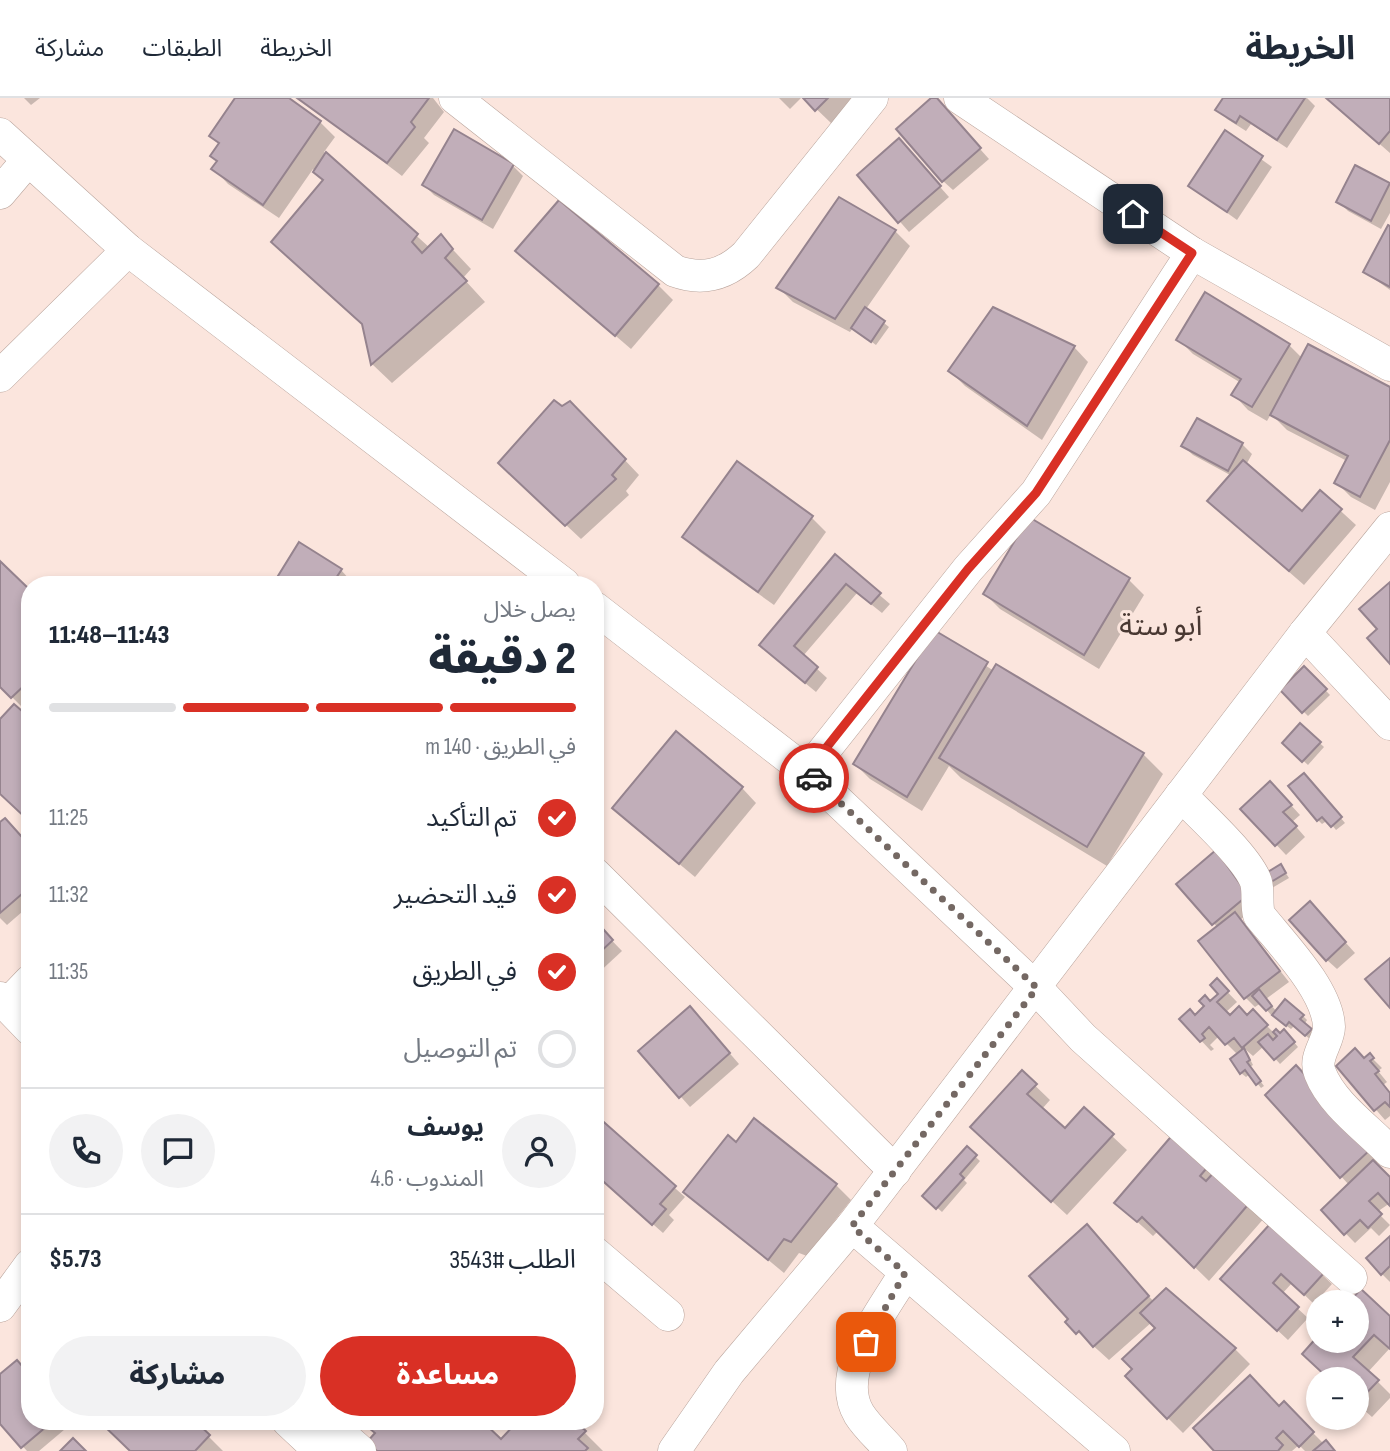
<!DOCTYPE html>
<html lang="ar">
<head>
<meta charset="utf-8">
<style>
	body { margin:0; font-family:"Sofia Sans Condensed","Noto Sans Arabic",sans-serif; background:#f2f2f3; color:#1f2937; direction:rtl; height:100vh; display:flex; flex-direction:column; font-size:26px; white-space:nowrap }
	* { box-sizing:border-box; margin:0 }
	p { font-size:23px; color:#747a83 }
	.icon { flex:none; width:38px; height:38px; fill:none; stroke:currentColor; stroke-width:2; stroke-linecap:round; stroke-linejoin:round }
	.map { position:relative; flex:1; overflow:hidden; direction:ltr }
	.details { position:absolute; left:21px; top:478px; width:583px; height:854px; display:flex; flex-direction:column; background:#fff; border-radius:28px; box-shadow:0 4px 10px #0003; direction:rtl }
	.details>* { flex:none }
	.buttons { position:absolute; left:1306px; top:1192px; display:grid; gap:14px }
	.buttons a { display:grid; place-items:center; width:63px; height:63px; border-radius:50%; background:#fff; box-shadow:0 4px 10px #0003; font-size:35px }
	.pin { position:absolute; display:grid; place-items:center; width:60px; height:60px; color:#fff; margin:-30px; border-radius:14px; box-shadow:0 4px 10px #0006 }
	.courier { position:absolute; display:grid; place-items:center; width:70px; height:70px; margin:-35px; border:5px solid #d93025; border-radius:50%; background:#fff; color:#222; box-shadow:0 2px 9px #0007 }
	.summary em { font-style:normal; font-weight:800 }
	.summary div { display:flex; flex-direction:column-reverse }
	.summary { display:flex; align-items:center; justify-content:space-between; height:119px; padding:0 28px }
	h1 { font-size:46px; font-weight:800; line-height:52px }
	.bar { display:grid; grid-template-columns:repeat(4,1fr); gap:10px 7px; align-content:center; height:84px; padding:0 28px }
	.bar i { height:9px; border-radius:5px; background:#e0e1e3 }
	.bar .selected { background:#d93025 }
	.bar p { grid-column:span 4 }
	.line { display:flex; align-items:center; gap:18px; padding:0 28px; border-top:2px solid #e0e1e3 }
	.line div { flex:1 }
	.round { display:grid; place-items:center; flex:none; width:74px; height:74px; border-radius:37px; background:#f2f2f3 }
	ol { padding:0 28px; list-style:none }
	li { display:flex; align-items:center; gap:21px; height:77px }
	li p { margin-inline-start:auto }
	li .icon { padding:7px; border-radius:50%; background:#d93025; color:#fff; stroke-width:4 }
	li:last-child { color:#747a83 }
	li i { width:38px; height:38px; border:4px solid #e0e1e3; border-radius:50% }
	.action { display:flex; gap:14px; margin-top:auto; padding:14px 28px }
	.action a { flex:1; height:80px; border-radius:42px; background:#d93025; color:#fff; font-size:28px; font-weight:800; line-height:80px; text-align:center }
	.action a+a { background:#f2f2f3; color:#1f2937 }
	header { display:flex; align-items:center; gap:42px; box-sizing:border-box; height:98px; padding:0 35px; background:#fff; border-bottom:2px solid #e0e1e3 }
	header strong { font-size:33px }
	nav { display:flex; gap:38px; margin-inline-start:auto; font-size:24px }
	.map>svg:first-child { display:block }
	.shadow { fill:#0003 }
	.building { fill:#c1aeb9; stroke:#95838e; stroke-width:2 }
	.lines { fill:none; stroke-linecap:round; stroke-linejoin:round }
	.minor-casing { stroke:#b9a49c; stroke-width:33 }
	.minor { stroke:#fff; stroke-width:32 }
	.done { stroke:#746863; stroke-width:7; stroke-dasharray:0 12.6 }
	.route { stroke:#d93025; stroke-width:9 }
	.labels { text-anchor:middle; stroke-width:6; stroke-linejoin:round; paint-order:stroke }
	.quarter-label { font-size:30px; fill:#493832; stroke:#fbe5dd }
</style>
</head>
<body>
<header>
<strong>الخريطة</strong>
<nav><a>الخريطة</a><a>الطبقات</a><a>مشاركة</a></nav>
</header>
<div class="map">
<svg width="1390" height="1353" viewBox="0 0 1390 1353">
	<rect width="100%" height="100%" fill="#fbe5dd"/>
	<!-- shadow -->
	<g class="shadow">
		<polygon points="24,0 40,0 31,7"/>
		<polygon points="237,0 286,0 320,24 335,39 324,54 430,150 441,139 471,171 463,180 485,204 392,285 372,266 325,83 313,71 279,120 228,86 214,71 218,64 220,47 211,38"/>
		<polygon points="299,0 433,0 444,14 424,40 429,45 402,78"/>
		<polygon points="779,0 801,0 790,11"/>
		<polygon points="805,0 857,0 832,26"/>
		<polygon points="934,0 989,61 953,92 943,83"/>
		<polygon points="1225,0 1307,0 1315,8 1287,50 1251,26 1246,33 1227,21 1218,11"/>
		<polygon points="1326,0 1390,0 1390,55 1328,1"/>
		<polygon points="454,34 513,68 523,78 493,131 434,97 424,87"/>
		<polygon points="1225,35 1272,69 1237,122 1190,88"/>
		<polygon points="908,53 949,99 909,134 859,77"/>
		<polygon points="1356,69 1390,87 1390,115 1381,131 1348,113 1338,103"/>
		<polygon points="1390,130 1390,192 1365,174"/>
		<polygon points="895,133 910,148 866,211 889,229 876,247 853,230 850,234 793,204 778,189"/>
		<polygon points="517,153 658,187 673,202 631,251"/>
		<polygon points="1205,197 1289,247 1302,260 1390,291 1390,384 1375,412 1351,399 1336,384 1347,363 1287,332 1271,316 1267,323 1248,312 1234,297 1241,285 1193,256 1179,242"/>
		<polygon points="1074,249 1088,264 1042,342 965,288 950,273"/>
		<polygon points="585,320 639,377 626,393 629,397 581,441 516,380"/>
		<polygon points="1242,346 1252,356 1246,367 1302,415 1320,394 1356,427 1304,487 1225,418 1232,378 1193,357 1183,348"/>
		<polygon points="811,419 826,434 774,507 700,454 685,439"/>
		<polygon points="299,446 341,472 350,482 348,486 275,486"/>
		<polygon points="835,459 890,506 882,515 857,495 803,558 827,580 816,594 771,557"/>
		<polygon points="0,465 30,495 30,611 27,614 0,587"/>
		<polygon points="1129,482 1144,497 1099,571 1000,511 985,496"/>
		<polygon points="935,535 994,573 1143,656 1163,676 1107,768 961,680 949,668 922,713 870,681 855,666"/>
		<polygon points="1304,570 1330,597 1308,618 1282,592"/>
		<polygon points="1300,627 1324,649 1308,667 1284,645"/>
		<polygon points="1308,681 1345,725 1336,732 1328,722 1322,726 1318,722"/>
		<polygon points="742,690 756,705 695,779 630,725"/>
		<polygon points="1280,695 1300,717 1292,724 1305,739 1286,757 1243,711"/>
		<polygon points="0,727 30,749 30,807 7,827 0,820"/>
		<polygon points="1225,764 1257,808 1240,822 1289,884 1266,901 1277,914 1303,918 1307,922 1304,927 1315,937 1311,942 1294,928 1291,931 1271,917 1261,905 1255,909 1246,900 1218,830 1179,786"/>
		<polygon points="1281,768 1289,780 1272,790 1268,786"/>
		<polygon points="1319,815 1355,855 1337,871 1327,862"/>
		<polygon points="595,825 622,853 595,878"/>
		<polygon points="1217,883 1237,904 1226,914 1230,919 1262,923 1274,935 1276,933 1289,938 1298,949 1280,966 1264,948 1253,958 1245,951 1253,967 1250,969 1264,988 1261,990 1250,976 1246,979 1241,975 1238,957 1219,938 1210,947 1214,951 1211,953 1181,921 1195,919 1220,896"/>
		<polygon points="699,920 739,966 690,1009 640,953"/>
		<polygon points="1369,957 1382,970 1378,973 1387,984 1383,987 1390,995 1390,1018 1385,1022 1338,968 1364,962"/>
		<polygon points="1022,975 1050,1002 1042,1011 1065,1032 1084,1012 1127,1052 1067,1117 987,1043"/>
		<polygon points="1267,997 1381,1061 1375,1066 1390,1081 1390,1105 1377,1114 1390,1127 1379,1138 1371,1130 1355,1145 1323,1112 1349,1087"/>
		<polygon points="597,1021 685,1099 669,1117 674,1122 663,1135 595,1075"/>
		<polygon points="1175,1037 1266,1118 1209,1183 1158,1133 1153,1138 1132,1119"/>
		<polygon points="736,1046 836,1087 851,1102 807,1158 799,1155 784,1175 686,1094"/>
		<polygon points="967,1051 980,1063 964,1082 967,1085 942,1114 924,1098"/>
		<polygon points="1087,1128 1154,1204 1235,1251 1250,1266 1183,1335 1168,1320 1134,1271 1158,1230 1152,1224 1109,1262 1067,1224 1071,1221"/>
		<polygon points="1270,1128 1332,1186 1314,1206 1292,1185 1282,1196 1308,1220 1288,1242 1232,1190"/>
		<polygon points="1390,1141 1390,1184 1382,1176"/>
		<polygon points="1361,1194 1390,1220 1390,1250 1368,1274 1390,1296 1390,1300 1372,1319 1356,1305 1356,1281 1330,1281 1318,1242 1356,1242 1356,1204 1352,1204"/>
		<polygon points="0,1279 30,1323 68,1323 71,1326 39,1353 27,1353 0,1323"/>
		<polygon points="1284,1306 1324,1346 1335,1353 1305,1353 1299,1347 1292,1353 1217,1353"/>
		<polygon points="101,1323 193,1323 223,1353 132,1353"/>
		<polygon points="369,1323 480,1323 501,1343 521,1323 573,1323 603,1353 379,1353 377,1336"/>
	</g>
	<!-- building -->
	<g class="building">
		<polygon points="235,0 289,0 321,23 263,107 211,71 217,63 210,58 219,45 209,38"/>
		<polygon points="297,0 429,0 411,24 415,29 387,65"/>
		<polygon points="803,0 828,0 815,13"/>
		<polygon points="931,0 937,0 981,50 942,84 896,31"/>
		<polygon points="1223,0 1305,0 1277,42 1240,18 1236,25 1215,12"/>
		<polygon points="1326,0 1390,0 1390,33 1379,46"/>
		<polygon points="454,31 514,66 482,122 422,87"/>
		<polygon points="1225,32 1263,58 1227,114 1188,88"/>
		<polygon points="899,40 941,88 898,125 857,77"/>
		<polygon points="326,54 418,136 412,144 422,155 441,136 453,151 445,160 467,183 371,267 362,226 271,144 323,82 313,74"/>
		<polygon points="1355,67 1390,85 1371,123 1336,104"/>
		<polygon points="839,99 896,132 835,221 776,190"/>
		<polygon points="559,102 659,186 615,238 515,153"/>
		<polygon points="1388,127 1390,128 1390,189 1363,174"/>
		<polygon points="1205,194 1290,246 1252,309 1231,297 1241,281 1176,242"/>
		<polygon points="865,209 885,223 871,244 851,230"/>
		<polygon points="993,209 1075,248 1027,328 948,273"/>
		<polygon points="1308,246 1390,289 1390,342 1360,399 1334,385 1348,358 1270,317"/>
		<polygon points="554,302 562,308 570,303 626,361 612,377 616,381 565,428 498,365"/>
		<polygon points="1197,320 1243,345 1228,373 1181,348"/>
		<polygon points="1243,362 1302,413 1320,392 1342,411 1289,473 1207,403"/>
		<polygon points="737,363 813,418 758,494 682,439"/>
		<polygon points="1029,419 1130,480 1084,557 983,496"/>
		<polygon points="299,444 342,471 332,486 273,486"/>
		<polygon points="835,456 881,495 871,506 846,486 794,548 818,569 805,585 759,547"/>
		<polygon points="0,463 30,492 30,582 11,600 0,589"/>
		<polygon points="1390,484 1390,566 1367,540 1377,531 1359,511"/>
		<polygon points="934,532 988,564 907,699 853,666"/>
		<polygon points="996,566 1144,655 1087,749 939,660"/>
		<polygon points="1304,568 1327,591 1302,615 1280,592"/>
		<polygon points="14,606 30,620 30,724 0,696 0,621"/>
		<polygon points="1300,625 1321,644 1302,664 1282,645"/>
		<polygon points="676,633 743,689 679,766 612,710"/>
		<polygon points="1304,675 1342,719 1331,729 1322,719 1317,723 1288,688"/>
		<polygon points="1270,683 1292,707 1283,714 1297,728 1275,748 1240,711"/>
		<polygon points="5,720 30,748 30,789 0,815 0,724"/>
		<polygon points="1216,752 1248,797 1212,827 1176,786"/>
		<polygon points="1281,766 1286,775 1266,787 1261,778"/>
		<polygon points="1310,803 1346,844 1326,863 1289,822"/>
		<polygon points="1235,814 1280,873 1244,901 1198,843"/>
		<polygon points="595,822 613,842 595,859"/>
		<polygon points="1390,860 1390,910 1365,881"/>
		<polygon points="1217,880 1229,893 1217,904 1230,917 1239,908 1247,917 1253,911 1268,927 1242,950 1234,940 1225,947 1209,929 1202,936 1205,940 1200,944 1179,921 1190,911 1195,917 1204,908 1199,903 1205,897 1210,903 1218,896 1210,887"/>
		<polygon points="1259,891 1272,908 1266,913 1252,898"/>
		<polygon points="1285,901 1304,917 1300,921 1312,931 1305,938 1289,924 1286,928 1272,917"/>
		<polygon points="690,908 730,955 679,1000 638,953"/>
		<polygon points="1276,931 1280,935 1284,931 1295,944 1274,962 1258,944 1268,936 1273,942 1277,938 1273,934"/>
		<polygon points="1244,950 1250,962 1247,964 1261,983 1256,987 1245,972 1240,976 1230,961"/>
		<polygon points="1355,950 1364,960 1370,955 1374,960 1370,963 1379,973 1375,976 1390,995 1390,1009 1385,1004 1374,1013 1336,968"/>
		<polygon points="1296,967 1372,1050 1340,1080 1265,997"/>
		<polygon points="1022,972 1037,986 1027,996 1065,1030 1084,1009 1114,1036 1051,1104 970,1029"/>
		<polygon points="597,1018 676,1088 660,1106 666,1111 652,1127 595,1076"/>
		<polygon points="754,1020 837,1086 791,1144 784,1141 768,1162 683,1094 728,1037 736,1044"/>
		<polygon points="1175,1034 1211,1065 1200,1078 1206,1083 1217,1071 1252,1102 1194,1170 1142,1119 1137,1124 1114,1105"/>
		<polygon points="967,1048 977,1057 960,1076 964,1080 936,1111 922,1098"/>
		<polygon points="1373,1062 1390,1079 1390,1108 1378,1095 1369,1103 1382,1116 1368,1130 1360,1122 1344,1137 1321,1112"/>
		<polygon points="1087,1126 1149,1198 1093,1249 1079,1233 1076,1236 1065,1224 1068,1221 1029,1178"/>
		<polygon points="1270,1126 1324,1175 1304,1197 1281,1176 1273,1185 1299,1209 1277,1233 1220,1181"/>
		<polygon points="1390,1138 1390,1168 1381,1177 1366,1160"/>
		<polygon points="1166,1190 1236,1250 1167,1321 1125,1278 1132,1271 1122,1261 1155,1230 1140,1215"/>
		<polygon points="1361,1191 1390,1218 1390,1251 1374,1237 1353,1259 1379,1282 1356,1306 1356,1281 1329,1281 1302,1256 1318,1238 1318,1242 1356,1242 1356,1204 1349,1204"/>
		<polygon points="17,1262 30,1277 30,1323 53,1323 21,1350 0,1326 0,1276"/>
		<polygon points="1250,1277 1279,1308 1284,1303 1314,1334 1299,1349 1283,1333 1276,1340 1283,1347 1278,1353 1214,1353 1193,1330"/>
		<polygon points="99,1323 195,1323 210,1337 195,1353 130,1353"/>
		<polygon points="367,1323 482,1323 501,1341 518,1323 575,1323 586,1333 578,1341 588,1350 585,1353 377,1353 367,1344 375,1335 364,1326"/>
		<polygon points="73,1340 86,1353 60,1353"/>
		<polygon points="1326,1342 1335,1353 1313,1353"/>
	</g>
	<g class="lines">
		<defs>
			<g id="minor">
				<path d="M455 0 675 173C703 183 725 177 746 157L872 0"/>
				<polyline points="960,0 1192,155 1390,267"/>
				<polyline points="0,36 128,152 564,486"/>
				<polyline points="0,95 28,62"/>
				<polyline points="0,278 128,152"/>
				<polyline points="595,510 807,674 1036,890 1083,940 1351,1180"/>
				<polyline points="1305,535 1390,626"/>
				<polyline points="807,674 968,471 1036,395 1192,155"/>
				<path d="M1181 697C1200 717 1248 760 1256 784 1259 795 1256 806 1259 817 1281 845 1328 892 1329 929 1329 944 1313 959 1320 975 1332 1006 1367 1030 1390 1054"/>
				<polyline points="595,776 895,1073"/>
				<polyline points="0,900 30,931"/>
				<polyline points="7,907 30,883"/>
				<polyline points="852,1128 1114,1353"/>
				<polyline points="595,1155 668,1217"/>
				<polyline points="0,1208 30,1167"/>
				<polyline points="288,1323 320,1353"/>
				<polyline points="326,1323 360,1353"/>
				<polyline points="674,1353 729,1274 852,1128 1305,535 1390,430"/>
				<path d="M891 1353C881 1341 867 1329 859 1316 833 1273 884 1212 905 1175"/>
			</g>
		</defs>
		<!-- minor casing -->
		<use href="#minor" class="minor-casing"/>
		<!-- minor -->
		<use href="#minor" class="minor"/>
	</g>
	<g class="lines">
		<!-- done -->
		<polyline class="done" points="814,680 1037,890 852,1128 905,1175 866,1244"/>
		<!-- route -->
		<polyline class="route" points="814,680 807,674 968,471 1036,395 1192,155 1133,116"/>
	</g>
	<g class="labels">
		<!-- quarter labels -->
		<g class="quarter-label">
			<text x="1161" y="537">أبو ستة</text>
		</g>
	</g>
</svg>
<div class="buttons">
<a>+</a>
<a>−</a>
</div>
<div class="pin" style="left:866px;top:1244px;background:#ea580c"><svg class="icon" aria-label="bag" viewBox="0 0 24 24"><path d="M5 8h14l-1 12H6zM9 8a3 3 0 0 1 6 0"/></svg></div>
<div class="pin" style="left:1133px;top:116px;background:#1f2937"><svg class="icon" aria-label="home" viewBox="0 0 24 24"><path d="M3 11l9-7 9 7M6 9v11h12V9"/></svg></div>
<div class="courier" style="left:814px;top:680px"><svg class="icon" aria-label="car" viewBox="0 0 24 24"><path d="M5 17H2v-5l4-1 3-4h7l3 4 3 1v5h-3M9 17h6M6 11h13"/><circle cx="7" cy="17" r="2"/><circle cx="17" cy="17" r="2"/></svg></div>
<section class="details">
<div class="summary"><div><h1>2 دقيقة</h1><p>يصل خلال</p></div><em>11:43–11:48</em></div>
<div class="bar"><i class="selected"></i><i class="selected"></i><i class="selected"></i><i></i><p>في الطريق · 140 m</p></div>
<ol>
<li><svg class="icon" aria-label="check" viewBox="0 0 24 24"><path d="M5 12l5 5 9-10"/></svg>تم التأكيد<p>11:25</p></li>
<li><svg class="icon" aria-label="check" viewBox="0 0 24 24"><path d="M5 12l5 5 9-10"/></svg>قيد التحضير<p>11:32</p></li>
<li><svg class="icon" aria-label="check" viewBox="0 0 24 24"><path d="M5 12l5 5 9-10"/></svg>في الطريق<p>11:35</p></li>
<li><i></i>تم التوصيل</li>
</ol>
<div class="line" style="height:126px"><a class="round"><svg class="icon" aria-label="person" viewBox="0 0 24 24"><circle cx="12" cy="8" r="4"/><path d="M4 21q1-7 8-7t8 7"/></svg></a><div><b>يوسف</b><p>المندوب · 4.6</p></div><a class="round"><svg class="icon" aria-label="chat" viewBox="0 0 24 24"><path d="M4 5h16v11H9l-5 4z"/></svg></a><a class="round"><svg class="icon" aria-label="phone" viewBox="0 0 24 24"><path d="M5 4h4l2 5-3 2q2 4 5 5l2-3 5 2v4C11 20 4 13 5 4z"/></svg></a></div>
<div class="line" style="height:91px"><div>الطلب #3543</div><b>$5.73</b></div>
<div class="action"><a>مساعدة</a><a>مشاركة</a></div>
</section>
</div>
</body>
</html>
